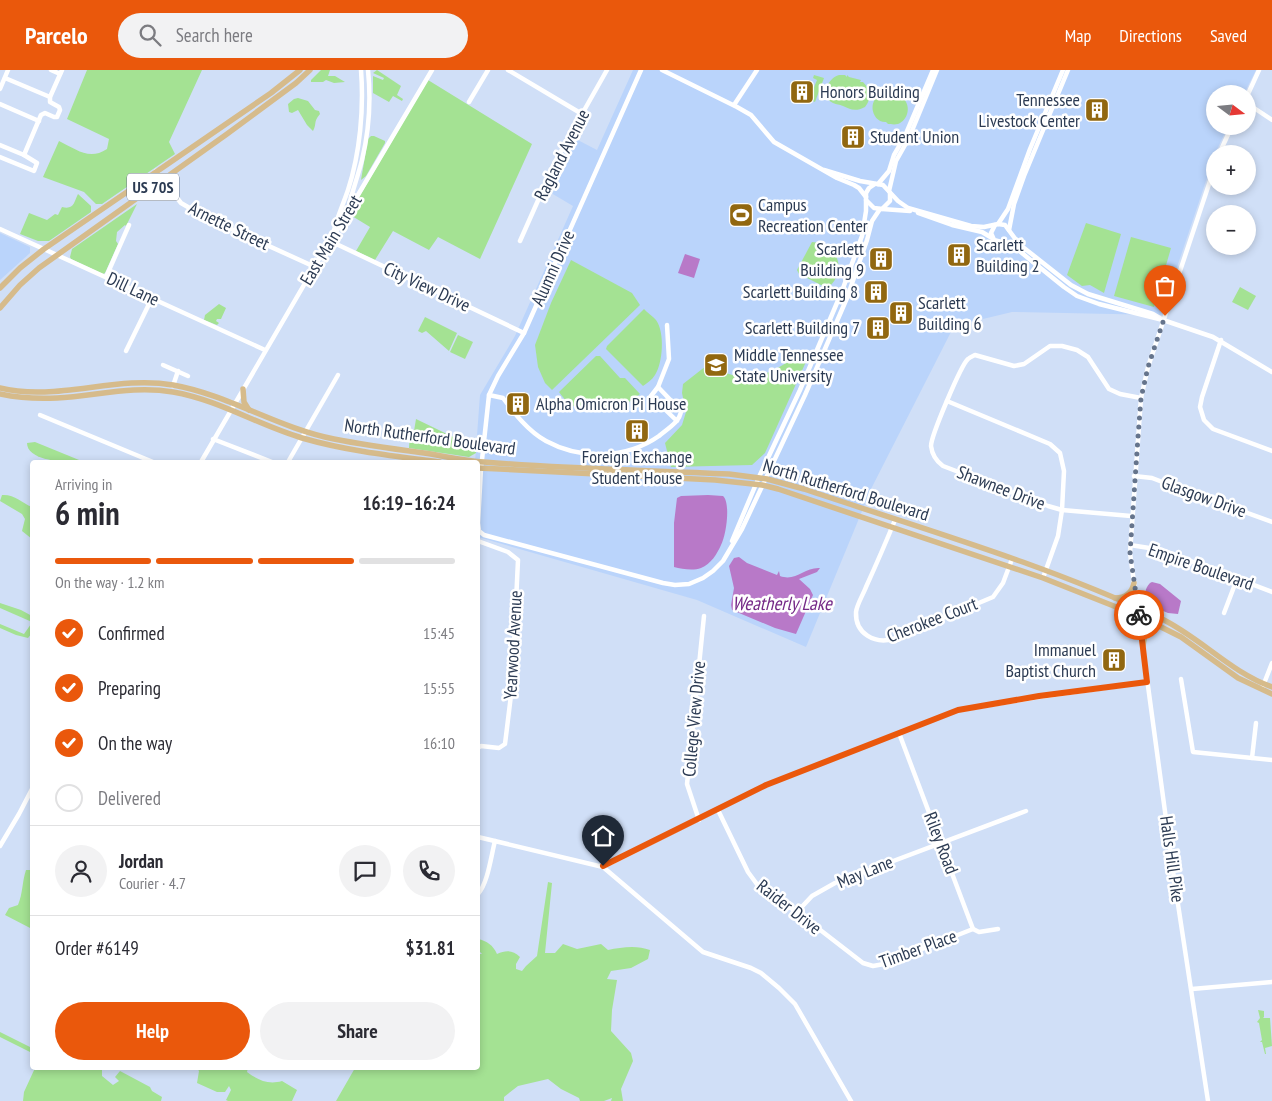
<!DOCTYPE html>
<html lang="en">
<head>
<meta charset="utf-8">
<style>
	body { margin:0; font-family:"PT Sans Narrow",sans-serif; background:#f2f2f3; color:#2b2b33; height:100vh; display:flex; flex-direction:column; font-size:19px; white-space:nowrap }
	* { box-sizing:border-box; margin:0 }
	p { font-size:16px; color:#7c7c81 }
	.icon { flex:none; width:28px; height:28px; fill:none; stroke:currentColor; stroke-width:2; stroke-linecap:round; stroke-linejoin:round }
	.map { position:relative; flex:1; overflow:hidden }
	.side { position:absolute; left:30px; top:390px; width:450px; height:610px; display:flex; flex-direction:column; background:#fff; border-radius:5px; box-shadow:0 2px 8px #0003 }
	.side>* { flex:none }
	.needle { width:32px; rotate:106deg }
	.buttons { position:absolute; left:1206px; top:15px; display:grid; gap:10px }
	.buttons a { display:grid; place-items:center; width:50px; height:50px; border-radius:50%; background:#fff; box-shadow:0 2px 8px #0003; font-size:25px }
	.pin { position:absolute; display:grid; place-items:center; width:42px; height:42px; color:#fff; margin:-51px -21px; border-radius:50% 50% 50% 0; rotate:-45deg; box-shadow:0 0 5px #0007 }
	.pin .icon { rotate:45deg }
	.courier { position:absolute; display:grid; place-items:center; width:50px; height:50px; margin:-25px; border:4px solid #ea580c; border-radius:50%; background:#fff; color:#222; box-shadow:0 1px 6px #0007 }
	.head em { font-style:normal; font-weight:800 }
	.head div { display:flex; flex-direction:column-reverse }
	.head { display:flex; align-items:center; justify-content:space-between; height:85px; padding:0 25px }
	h1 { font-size:32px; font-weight:800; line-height:38px }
	.bar { display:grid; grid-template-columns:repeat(4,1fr); gap:8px 5px; align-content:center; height:60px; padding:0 25px }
	.bar i { height:6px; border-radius:4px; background:#e1e1e2 }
	.bar .on { background:#ea580c }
	.bar p { grid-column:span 4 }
	.line { display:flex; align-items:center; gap:12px; padding:0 25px; border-top:1px solid #e1e1e2 }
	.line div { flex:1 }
	.round { display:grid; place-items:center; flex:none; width:52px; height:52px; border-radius:26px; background:#f2f2f3 }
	ol { padding:0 25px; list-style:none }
	li { display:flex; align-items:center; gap:15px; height:55px }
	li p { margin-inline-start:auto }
	li .icon { padding:5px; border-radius:50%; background:#ea580c; color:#fff; stroke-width:4 }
	li:last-child { color:#7c7c81 }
	li i { width:28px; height:28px; border:2px solid #e1e1e2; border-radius:50% }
	.cta { display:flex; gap:10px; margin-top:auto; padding:10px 25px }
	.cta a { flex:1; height:58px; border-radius:30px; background:#ea580c; color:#fff; font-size:20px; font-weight:800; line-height:58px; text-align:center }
	.cta a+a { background:#f2f2f3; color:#2b2b33 }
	header { display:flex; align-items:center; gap:30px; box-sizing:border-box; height:70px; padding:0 25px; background:#ea580c; color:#fff }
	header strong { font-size:24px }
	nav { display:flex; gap:28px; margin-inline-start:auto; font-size:18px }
	.search { width:350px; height:45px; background:#f2f2f3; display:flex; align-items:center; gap:12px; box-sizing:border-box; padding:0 18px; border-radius:28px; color:#7c7c81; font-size:19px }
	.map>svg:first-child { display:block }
	.built { fill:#bad4fb }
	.green { fill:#a4e293 }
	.water { fill:#b879c8 }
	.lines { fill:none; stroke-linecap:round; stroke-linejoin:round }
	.minor { stroke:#fff; stroke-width:4.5 }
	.major { stroke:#d6bb8b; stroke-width:5.5 }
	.done { stroke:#65748c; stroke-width:5; stroke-dasharray:0 9 }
	.route { stroke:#ea580c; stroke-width:6 }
	.labels { text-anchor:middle; stroke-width:5; stroke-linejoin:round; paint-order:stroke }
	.shield { fill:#fff; stroke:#6b7687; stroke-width:1 }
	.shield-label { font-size:16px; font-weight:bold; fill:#2c3b53 }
	.poi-label { font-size:18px; fill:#2c3b53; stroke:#fff; text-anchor:start }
	.street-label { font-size:18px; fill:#2c3b53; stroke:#fff }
	.water-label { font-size:19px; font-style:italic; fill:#752987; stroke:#fff }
</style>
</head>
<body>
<header>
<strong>Parcelo</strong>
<div class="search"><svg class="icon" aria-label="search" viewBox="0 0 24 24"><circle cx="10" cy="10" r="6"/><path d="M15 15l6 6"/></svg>Search here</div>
<nav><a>Map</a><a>Directions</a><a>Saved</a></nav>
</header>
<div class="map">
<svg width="1272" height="1031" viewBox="0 0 1272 1031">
	<rect width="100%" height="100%" fill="#d0dff7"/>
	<!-- built -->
	<g class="built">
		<polygon points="633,0 1256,0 1244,24 1215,24 1215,56 1228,56 1215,84 1161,245 1012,242 954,256 872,417 806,577 697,530 478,467 478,392 475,392 480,325 515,266 573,136 546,120 572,67 597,80"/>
		<polygon points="0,163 30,177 30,183 0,210"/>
	</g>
	<!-- green -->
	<g class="green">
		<path d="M87 0H202L169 72 175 84 102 134H96L84 122 43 107 59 71C76 79 89 91 107 79L109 69 67 49Z"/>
		<polygon points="321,0 330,0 328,6 335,6 345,12 334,13 326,10 323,12 311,12 311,10"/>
		<polygon points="377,0 401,16 397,25 403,29 402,31 393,26 389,32 373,23 373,6 383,10 384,8 373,3"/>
		<polygon points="814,5 824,8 815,32 809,29 817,10 813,8"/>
		<path d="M839 5H845L847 7V5L849 7 861 10 860 12H863C871 20 872 28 865 37 854 43 849 38 843 36 839 34 837 35 833 33 819 26 828 8 839 5Z"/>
		<polygon points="428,10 532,74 480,189 438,167 429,180 393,161 375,190 356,181 370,157 352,146 353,143 351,141"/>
		<path d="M887 22C893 25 899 23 904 29 911 37 908 50 898 54 894 55 890 54 888 54L886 52C871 53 865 26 887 22Z"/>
		<path d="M298 28 308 31 315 40 319 41 320 44C313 52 317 54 313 61L307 55 298 40 292 43 289 42 288 34 294 29Z"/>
		<polygon points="371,66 374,66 385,71 385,73 366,106 361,110 368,69"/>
		<path d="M78 124 91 136V142L49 171H38L20 164 29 143 47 150 55 144 58 145 62 137C74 140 74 132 78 124Z"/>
		<polygon points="137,134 126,156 125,155 117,162 116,171 118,174 105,203 103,204 71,189 70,187 72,179"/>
		<polygon points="1086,153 1121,164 1104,223 1090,215 1082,216 1067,205"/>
		<polygon points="1131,167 1171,178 1154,237 1114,226"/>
		<path d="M812 172C839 173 848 203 827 218L799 204 797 200Z"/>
		<polygon points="571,190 632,223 640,235 552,320 545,313 538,297 535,275 551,233"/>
		<polygon points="1240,217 1256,226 1248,240 1232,232"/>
		<polygon points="219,234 226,238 221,249 217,249 216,251 219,253 217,255 204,250 205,245"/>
		<path d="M644 239C647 243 653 246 656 250 665 262 663 293 655 305 652 310 647 313 643 316L606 279 607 276Z"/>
		<polygon points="425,247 457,263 449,281 426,261 422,263 418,261"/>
		<polygon points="458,265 473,272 465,289 450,282"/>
		<path d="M804 283 809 285 765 383 752 395 671 397 665 373 682 355 686 342 682 323 683 314 706 296C718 300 731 305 743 308 761 311 788 291 804 283Z"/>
		<path d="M596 286H600L620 308H625L640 324C622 340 592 348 570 334 566 331 562 326 559 322Z"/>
		<polygon points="416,349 476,378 476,383 469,387 409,378 410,362 414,361"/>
		<path d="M35 372 84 392C70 393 27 392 27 373Z"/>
		<path d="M2 425C14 424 22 433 32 437V469L22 461 25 449 22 444 0 431Z"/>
		<polygon points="0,533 21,540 32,546 32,552 0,538"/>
		<polygon points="0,554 24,564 31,554 32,555 32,563 28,568 16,565 0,558"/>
		<path d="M26 800H32V859L5 845 9 838 18 835C23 823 22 812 26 800Z"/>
		<path d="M548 812 552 813 545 883H555L563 874 577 879 601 874 608 880C622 877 637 875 650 880L648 889 631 898 611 901 607 909 617 910 612 940 611 961 631 983 633 991 621 1019 623 1031H611L612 1028 604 1031H580L579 1028 561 1019 548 1009 518 1016 504 1027V1031H336L355 998H478V884H482L478 880V869C487 871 493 875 497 884 506 880 513 880 520 887L516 894V899L522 901 526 896 537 886Z"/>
		<polygon points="1258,940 1264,941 1264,947 1263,948 1270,948 1272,976 1265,978 1266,984 1265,984 1262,972 1260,972 1262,970 1259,953 1257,952 1260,948"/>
		<polygon points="0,962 32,978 32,983 0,967"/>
		<polygon points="35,998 102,998 102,1006 113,1015 119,1011 115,1007 120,1001 150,1017 152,1021 162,1027 161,1031 23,1031 24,1022"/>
		<path d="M197 998 237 999 238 998H248L247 1002C258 1010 268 1015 282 1011L297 1020 292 1031H228L226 1030 231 1020 229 1016 225 1022H217L197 1013 199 1001Z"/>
	</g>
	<!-- water -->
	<g class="water">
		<polygon points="685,184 700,189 694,208 678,203"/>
		<path d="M708 425 723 426C731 433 726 466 721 475 717 484 711 494 701 498 693 501 682 499 674 497V453L677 428 681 426Z"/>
		<path d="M739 487 747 493 777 505 779 501 780 506C796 512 804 497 820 498L817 502 799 509 810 519 813 525 796 564 775 558 732 540 731 535 734 518 729 496 734 488Z"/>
		<path d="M1152 512 1160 514 1181 531 1178 544 1168 543 1142 532C1146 525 1144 519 1150 513Z"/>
	</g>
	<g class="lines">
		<!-- minor -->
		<g class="minor">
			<polyline points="51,0 60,4"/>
			<polyline points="508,0 582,44"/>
			<polyline points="641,0 524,263 498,306 489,325 481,399 478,453 479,461 484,465 663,513 675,515 689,514 703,508 713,501 723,491 742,459 805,325 847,228 867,170 872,151 880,139"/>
			<polyline points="662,0 737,37 751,45 774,72 837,108 854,115 859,118 866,127"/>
			<polyline points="5,8 50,27"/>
			<polyline points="0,19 8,0"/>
			<polyline points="1248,24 1259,0"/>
			<polyline points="469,32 488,0"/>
			<polyline points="0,34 39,51"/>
			<polyline points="1248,34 1272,50"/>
			<polyline points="734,35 757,0"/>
			<polyline points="0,75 24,85"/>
			<polyline points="1219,84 1232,56"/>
			<polyline points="0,87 34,101 37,93 24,85 41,45 45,43 54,47 57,47 60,40 59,37 50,32 50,27 62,0"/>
			<polyline points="824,100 860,111 883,115 898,131 908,138 971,156 984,157 998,154 1005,155 1019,174 1071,215 1088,224 1153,244 1163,250"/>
			<polyline points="156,101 181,133 205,147 315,197"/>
			<polyline points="878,114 889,101 894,85 905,66 933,0"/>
			<polyline points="889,121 896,91 909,68 937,0"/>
			<polyline points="866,130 874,138 882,139 890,131 890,123"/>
			<path d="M348 139C352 122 358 106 362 90 369 61 371 29 368 0"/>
			<polyline points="882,139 910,141"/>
			<polyline points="918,143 952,155 982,162 992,168"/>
			<polyline points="998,154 1008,139 1030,79 1063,0"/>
			<polyline points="995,155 991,163 994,170 1012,175 1064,217 1077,226 1099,234 1163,250 1213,267 1272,302"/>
			<polyline points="0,159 265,280"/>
			<polyline points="1009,160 1014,134 1024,106 1068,0"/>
			<path d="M333 165C336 149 343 135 348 120 360 83 364 39 361 0"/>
			<polyline points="330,171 524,263"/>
			<polyline points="520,171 556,90 607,0"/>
			<polyline points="106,207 129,155"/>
			<polyline points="1221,270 1202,327 1200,337 1204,350 1213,359 1272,381"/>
			<polyline points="126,281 152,228"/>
			<polyline points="163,295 188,306"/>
			<polyline points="173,316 178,301"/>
			<polyline points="658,317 669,289 667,255"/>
			<path d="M489 325 503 328C515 344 528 361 546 371 581 390 626 389 659 366 667 359 680 352 681 341L658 317 651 326 677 351"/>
			<polyline points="947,331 1050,374 1060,383 1064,401 1062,440 1058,466 1043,508"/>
			<polyline points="40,345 153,392"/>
			<polyline points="213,369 272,392"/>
			<polyline points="201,392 333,165 336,162 432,0"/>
			<polyline points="288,392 338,305"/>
			<polyline points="1134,406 1152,408 1165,413 1272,452"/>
			<path d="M1131 446 1062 440 1048 436 943 396C936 391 932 384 931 376 931 366 961 295 968 289 970 287 973 286 975 285L1014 296 1024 294 1050 276H1062L1077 280 1088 287 1109 319 1120 324 1141 328"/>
			<path d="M895 450C886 472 876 495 866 517 863 525 857 534 856 542 855 564 875 574 893 569L993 527 1003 513 1012 489"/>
			<polyline points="478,471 508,482 518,490 512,617 505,674 499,678 481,676 478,678"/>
			<polyline points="732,471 759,407 800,320 842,221 862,166 866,141 866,123 869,118 875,114"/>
			<polyline points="1130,475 1162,480 1272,522"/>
			<polyline points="1224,543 1237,509"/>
			<polyline points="1181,609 1193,682 1272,690"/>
			<polyline points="1263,616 1272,593"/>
			<polyline points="899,663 973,859 979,862 998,859"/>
			<polyline points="1252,688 1256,653"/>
			<polyline points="718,740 748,802 759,817 797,842 863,893 873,896 884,894 973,859"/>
			<polyline points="699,750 687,714 704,546"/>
			<polyline points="478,767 603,797 703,882 751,898 761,903 779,918 795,934 851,1031"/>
			<polyline points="0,776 19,744 32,719"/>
			<polyline points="603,797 766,715 958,640 1039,627 1147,612"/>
			<path d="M478 824C488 813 491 786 495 771"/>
			<polyline points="797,842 812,826 835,813 1026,741"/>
			<polyline points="1192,919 1272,912"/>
			<polyline points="1208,1031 1174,808 1130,483 1141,328 1148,297 1215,96"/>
		</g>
		<!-- major -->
		<g class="major">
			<polyline points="0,218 20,198 44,179 271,23 300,0"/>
			<polyline points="0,238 20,215 39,198 227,64 296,13 310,0"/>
			<path d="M0 318C57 332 115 305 173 315 229 325 278 358 334 369 364 375 394 379 424 383 444 386 464 391 484 392 565 399 648 400 729 404L767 409 804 419C923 459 1045 494 1160 548 1200 567 1230 602 1272 617"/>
			<polyline points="243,319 244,332 249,340"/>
			<path d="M0 324C19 328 38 329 57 328 96 326 133 315 173 322 219 330 258 355 302 368 347 381 393 386 440 392"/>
			<polyline points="478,398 715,410 762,415 778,419 1043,508 1139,546 1181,567 1238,608 1272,624"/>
			<path d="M1115 528C1125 528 1132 523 1134 513"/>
			<polyline points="1143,576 1146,557 1156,553"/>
		</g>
	</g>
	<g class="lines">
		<!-- done -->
		<polyline class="done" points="1139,545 1130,483 1138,367 1141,328 1148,297 1165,246"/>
		<!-- route -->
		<polyline class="route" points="603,796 766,715 958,640 1039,626 1147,612 1139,545"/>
	</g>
	<!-- icons -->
	<defs>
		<symbol id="building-square" viewBox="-11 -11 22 22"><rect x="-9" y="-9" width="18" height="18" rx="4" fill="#916710" stroke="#fff"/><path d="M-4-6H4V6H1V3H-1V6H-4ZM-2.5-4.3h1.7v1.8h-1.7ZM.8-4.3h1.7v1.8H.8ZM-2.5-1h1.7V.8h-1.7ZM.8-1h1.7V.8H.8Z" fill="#fff"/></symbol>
		<symbol id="stadium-square" viewBox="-11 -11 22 22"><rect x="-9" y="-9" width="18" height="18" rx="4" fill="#916710" stroke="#fff"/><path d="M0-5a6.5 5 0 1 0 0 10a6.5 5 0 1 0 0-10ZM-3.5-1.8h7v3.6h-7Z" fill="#fff"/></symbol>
		<symbol id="university-square" viewBox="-11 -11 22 22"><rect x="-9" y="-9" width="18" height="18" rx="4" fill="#916710" stroke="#fff"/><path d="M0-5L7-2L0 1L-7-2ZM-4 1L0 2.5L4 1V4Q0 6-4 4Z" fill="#fff"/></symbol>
	</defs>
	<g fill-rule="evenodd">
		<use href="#building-square" x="788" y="8" width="28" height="28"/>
		<use href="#building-square" x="1083" y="26" width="28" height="28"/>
		<use href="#building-square" x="839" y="53" width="28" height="28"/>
		<use href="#stadium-square" x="727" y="131" width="28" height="28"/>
		<use href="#building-square" x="945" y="171" width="28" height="28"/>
		<use href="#building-square" x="867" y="175" width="28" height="28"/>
		<use href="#building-square" x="862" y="208" width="28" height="28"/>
		<use href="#building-square" x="887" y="229" width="28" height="28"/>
		<use href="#building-square" x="864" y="244" width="28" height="28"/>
		<use href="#university-square" x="702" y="281" width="28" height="28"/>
		<use href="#building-square" x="504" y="320" width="28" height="28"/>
		<use href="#building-square" x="623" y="347" width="28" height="28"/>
		<use href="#building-square" x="1100" y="576" width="28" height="28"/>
	</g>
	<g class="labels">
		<!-- shield labels -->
		<rect class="shield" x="127" y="103.5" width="52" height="27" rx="4"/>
		<g class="shield-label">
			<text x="153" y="123">US 70S</text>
		</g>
		<!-- poi labels -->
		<g class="poi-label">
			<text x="820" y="28">Honors Building</text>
			<text x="1080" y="36" text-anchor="end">Tennessee<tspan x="1080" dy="21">Livestock Center</tspan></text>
			<text x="870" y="73">Student Union</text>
			<text x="758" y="141">Campus<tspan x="758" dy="21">Recreation Center</tspan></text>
			<text x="976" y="181">Scarlett<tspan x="976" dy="21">Building 2</tspan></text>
			<text x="864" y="185" text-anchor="end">Scarlett<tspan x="864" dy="21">Building 9</tspan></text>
			<text x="858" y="228" text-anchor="end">Scarlett Building 8</text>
			<text x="918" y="239">Scarlett<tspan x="918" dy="21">Building 6</tspan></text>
			<text x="860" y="264" text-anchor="end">Scarlett Building 7</text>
			<text x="734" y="291">Middle Tennessee<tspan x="734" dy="21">State University</tspan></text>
			<text x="536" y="340">Alpha Omicron Pi House</text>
			<text x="637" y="393" text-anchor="middle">Foreign Exchange<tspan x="637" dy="21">Student House</tspan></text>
			<text x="1096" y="586" text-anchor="end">Immanuel<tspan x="1096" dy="21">Baptist Church</tspan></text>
		</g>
		<!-- street labels -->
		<g class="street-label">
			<text transform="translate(562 85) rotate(-63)" y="6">Ragland Avenue</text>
			<text transform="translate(229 156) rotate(26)" y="6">Arnette Street</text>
			<text transform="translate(331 170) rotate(-59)" y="6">East Main Street</text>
			<text transform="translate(553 198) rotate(-66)" y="6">Alumni Drive</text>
			<text transform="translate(427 217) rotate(25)" y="6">City View Drive</text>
			<text transform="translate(133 219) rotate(25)" y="6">Dill Lane</text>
			<text transform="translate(430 367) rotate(8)" y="6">North Rutherford Boulevard</text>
			<text transform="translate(1001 418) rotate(21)" y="6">Shawnee Drive</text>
			<text transform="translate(846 420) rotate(17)" y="6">North Rutherford Boulevard</text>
			<text transform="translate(1204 427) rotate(20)" y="6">Glasgow Drive</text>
			<text transform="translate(1201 497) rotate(19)" y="6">Empire Boulevard</text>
			<text transform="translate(932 550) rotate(-21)" y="6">Cherokee Court</text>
			<text transform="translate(513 575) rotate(-87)" y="6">Yearwood Avenue</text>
			<text transform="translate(694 649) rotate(-85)" y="6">College View Drive</text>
			<text transform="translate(941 773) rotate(69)" y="6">Riley Road</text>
			<text transform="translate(1172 789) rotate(82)" y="6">Halls Hill Pike</text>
			<text transform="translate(865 802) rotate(-22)" y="6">May Lane</text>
			<text transform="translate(789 837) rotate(38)" y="6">Raider Drive</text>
			<text transform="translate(918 879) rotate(-20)" y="6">Timber Place</text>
		</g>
		<!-- water labels -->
		<g class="water-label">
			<text x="782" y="540">Weatherly Lake</text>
		</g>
	</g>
</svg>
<div class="buttons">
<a><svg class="needle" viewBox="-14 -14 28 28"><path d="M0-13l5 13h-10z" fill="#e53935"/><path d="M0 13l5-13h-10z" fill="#7c7c81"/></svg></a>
<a>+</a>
<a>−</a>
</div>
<div class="pin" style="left:1165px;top:246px;background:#ea580c"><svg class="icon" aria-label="bag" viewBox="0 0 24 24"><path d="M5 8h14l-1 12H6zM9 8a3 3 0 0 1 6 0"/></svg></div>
<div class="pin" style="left:603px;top:796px;background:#1f2937"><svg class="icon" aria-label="home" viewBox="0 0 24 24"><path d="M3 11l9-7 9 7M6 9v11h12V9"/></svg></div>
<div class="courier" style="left:1139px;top:545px"><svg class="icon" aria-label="bike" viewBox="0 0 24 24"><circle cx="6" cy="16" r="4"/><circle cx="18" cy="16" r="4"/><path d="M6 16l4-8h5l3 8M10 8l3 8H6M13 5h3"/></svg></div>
<section class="side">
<div class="head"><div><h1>6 min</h1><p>Arriving in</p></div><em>16:19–16:24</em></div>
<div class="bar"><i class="on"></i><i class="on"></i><i class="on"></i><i></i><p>On the way · 1.2 km</p></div>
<ol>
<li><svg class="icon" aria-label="check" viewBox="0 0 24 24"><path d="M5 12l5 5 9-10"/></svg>Confirmed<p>15:45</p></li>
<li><svg class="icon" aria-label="check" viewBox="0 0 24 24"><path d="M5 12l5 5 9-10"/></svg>Preparing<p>15:55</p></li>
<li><svg class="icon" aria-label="check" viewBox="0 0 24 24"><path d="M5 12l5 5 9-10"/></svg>On the way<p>16:10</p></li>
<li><i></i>Delivered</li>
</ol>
<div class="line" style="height:90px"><a class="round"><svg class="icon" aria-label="person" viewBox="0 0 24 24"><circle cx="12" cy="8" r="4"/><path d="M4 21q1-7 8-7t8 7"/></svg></a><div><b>Jordan</b><p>Courier · 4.7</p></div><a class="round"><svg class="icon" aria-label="chat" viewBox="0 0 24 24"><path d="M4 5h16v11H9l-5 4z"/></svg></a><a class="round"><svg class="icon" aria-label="phone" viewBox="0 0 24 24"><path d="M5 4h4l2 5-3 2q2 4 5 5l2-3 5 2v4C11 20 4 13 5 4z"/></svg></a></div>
<div class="line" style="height:65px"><div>Order #6149</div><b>$31.81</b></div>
<div class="cta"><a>Help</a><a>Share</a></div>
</section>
</div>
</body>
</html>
